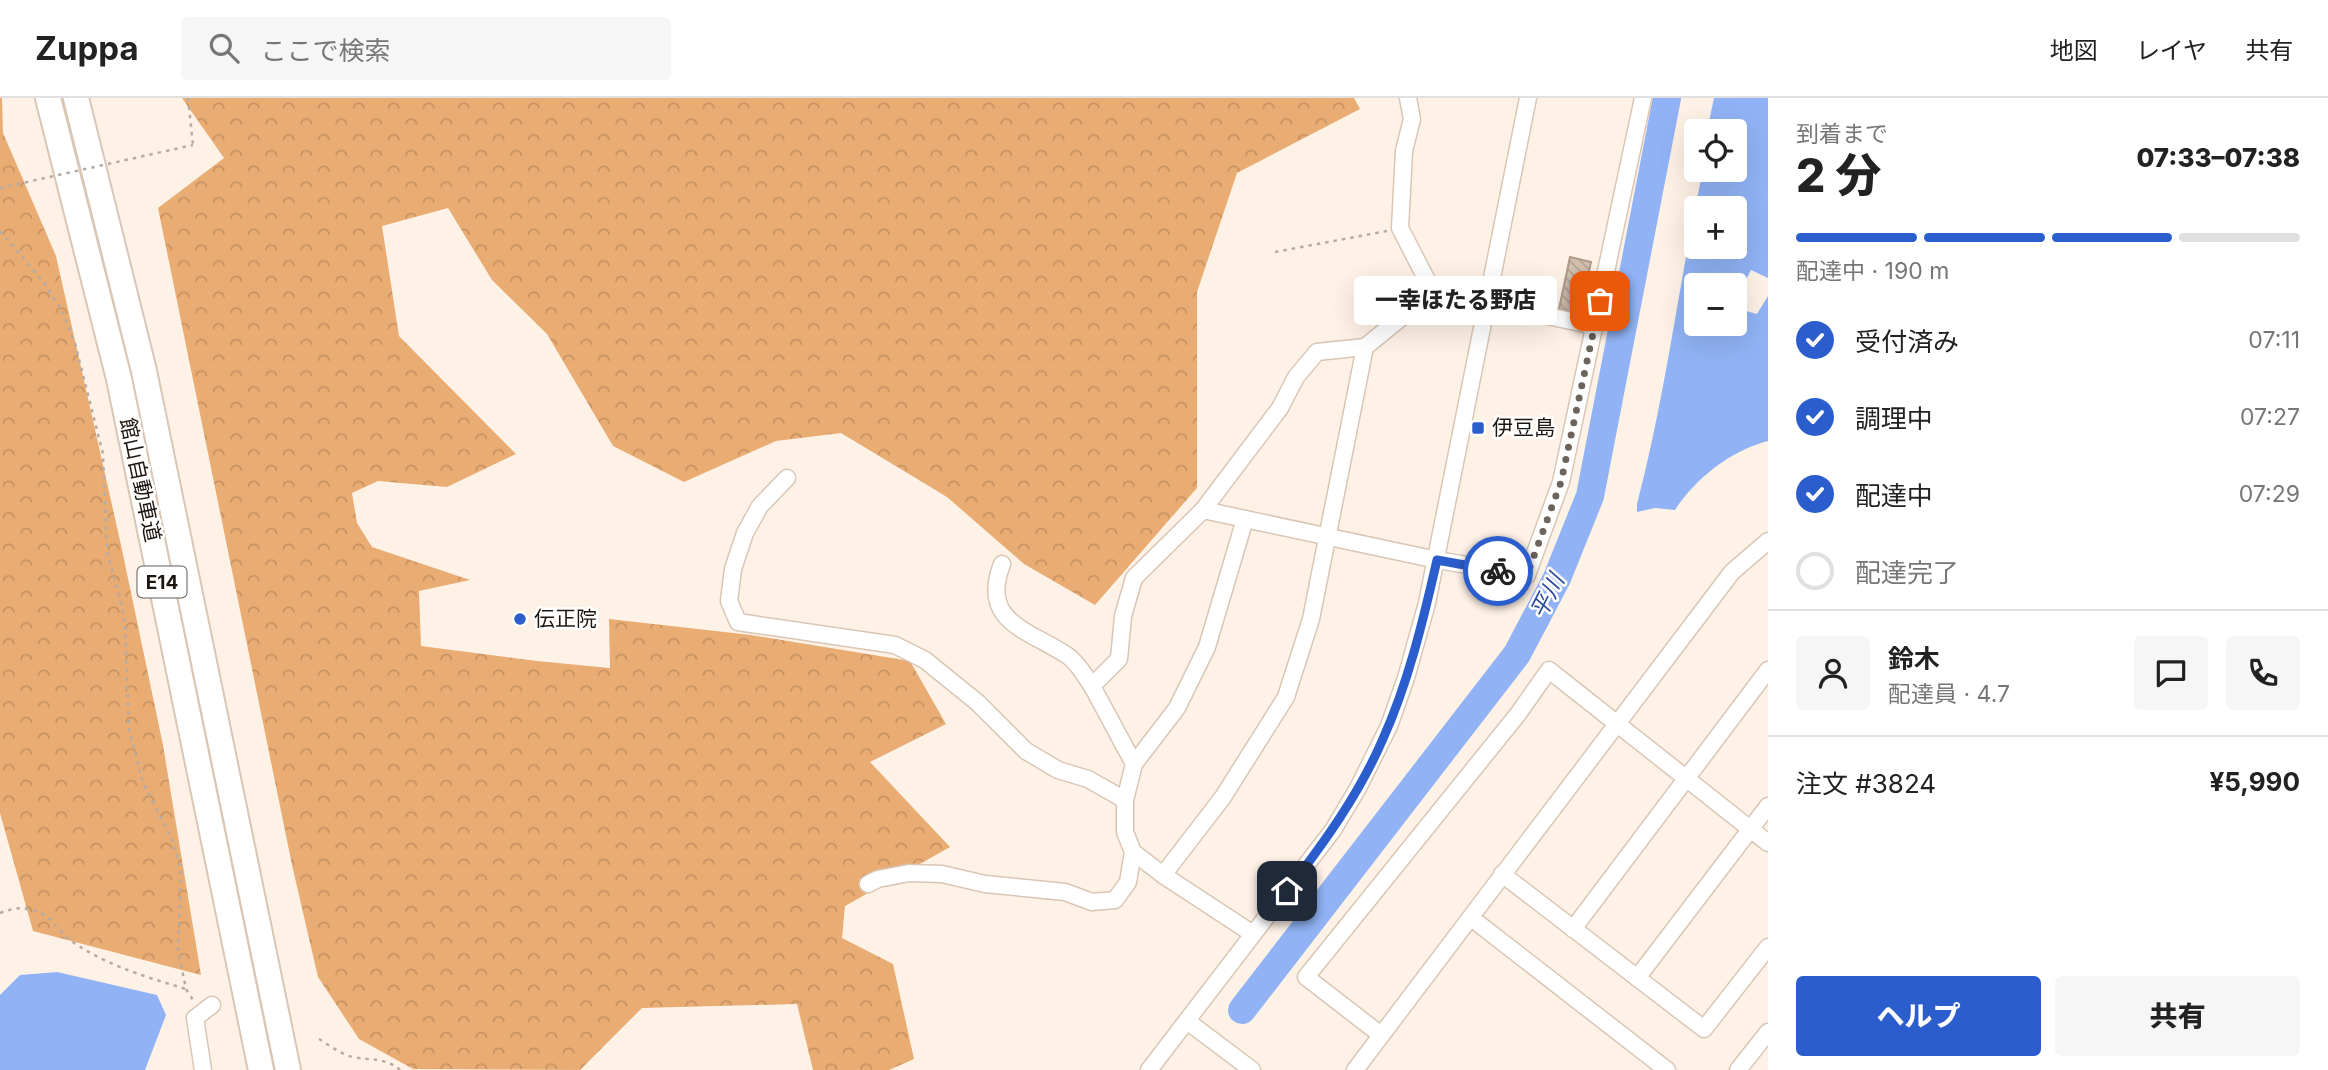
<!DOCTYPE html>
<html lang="ja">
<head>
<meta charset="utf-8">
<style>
	body { margin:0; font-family:Inter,"Noto Sans JP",sans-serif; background:#f6f6f6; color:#222; height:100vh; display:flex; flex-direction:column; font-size:26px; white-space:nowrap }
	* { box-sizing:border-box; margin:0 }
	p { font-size:23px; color:#767676 }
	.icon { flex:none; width:38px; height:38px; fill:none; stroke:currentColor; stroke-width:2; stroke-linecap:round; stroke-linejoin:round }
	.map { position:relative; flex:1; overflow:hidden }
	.side { display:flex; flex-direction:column; background:#fff; width:560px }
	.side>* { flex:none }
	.fabs { position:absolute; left:1684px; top:21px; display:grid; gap:14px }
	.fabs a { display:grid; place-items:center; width:63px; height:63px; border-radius:7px; background:#fff; box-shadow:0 7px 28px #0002; font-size:35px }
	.pin { position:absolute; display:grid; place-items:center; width:60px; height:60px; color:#fff; margin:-30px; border-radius:14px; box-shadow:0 4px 10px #0006 }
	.courier { position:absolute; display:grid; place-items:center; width:70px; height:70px; margin:-35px; border:5px solid #2b5ecc; border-radius:50%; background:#fff; color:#222; box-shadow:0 2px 9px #0007 }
	.bubble { position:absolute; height:49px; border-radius:7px; background:#fff; box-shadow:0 7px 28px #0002; font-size:23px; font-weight:800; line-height:49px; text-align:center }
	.head em { font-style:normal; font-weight:800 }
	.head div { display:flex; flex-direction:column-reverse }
	.head { display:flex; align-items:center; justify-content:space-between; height:119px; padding:0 28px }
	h1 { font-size:46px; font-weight:800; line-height:52px }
	.bar { display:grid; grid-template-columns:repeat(4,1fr); gap:10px 7px; align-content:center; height:84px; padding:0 28px }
	.bar i { height:9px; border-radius:5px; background:#e0e0e0 }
	.bar .current { background:#2b5ecc }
	.bar p { grid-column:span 4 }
	.line { display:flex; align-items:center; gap:18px; padding:0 28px; border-top:2px solid #e0e0e0 }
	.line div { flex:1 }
	.round { display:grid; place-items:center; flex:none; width:74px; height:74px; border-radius:7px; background:#f6f6f6 }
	ol { padding:0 28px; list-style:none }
	li { display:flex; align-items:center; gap:21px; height:77px }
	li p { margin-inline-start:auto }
	li .icon { padding:7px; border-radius:50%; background:#2b5ecc; color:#fff; stroke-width:4 }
	li:last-child { color:#767676 }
	li i { width:38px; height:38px; border:4px solid #e0e0e0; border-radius:50% }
	.action { display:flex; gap:14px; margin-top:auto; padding:14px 28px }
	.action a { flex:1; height:80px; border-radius:7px; background:#2b5ecc; color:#fff; font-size:28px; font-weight:800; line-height:80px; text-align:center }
	.action a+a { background:#f6f6f6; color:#222 }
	header { display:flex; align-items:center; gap:42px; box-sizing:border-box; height:98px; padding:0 35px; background:#fff; border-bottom:2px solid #e0e0e0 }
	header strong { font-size:33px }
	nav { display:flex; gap:38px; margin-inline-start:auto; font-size:24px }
	.search { width:490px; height:63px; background:#f6f6f6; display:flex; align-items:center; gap:18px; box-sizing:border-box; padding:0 24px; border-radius:7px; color:#767676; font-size:26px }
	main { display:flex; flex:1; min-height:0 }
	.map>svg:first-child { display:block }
	.forest { fill:url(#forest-crowns) }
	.water { fill:#91b3f5; fill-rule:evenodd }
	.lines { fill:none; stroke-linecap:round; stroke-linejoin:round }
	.river { stroke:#91b3f5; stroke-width:28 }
	.building { fill:url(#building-back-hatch); stroke:#ad9a8a; stroke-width:2 }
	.minor-casing { stroke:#d9c6b4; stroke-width:19 }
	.highway-casing { stroke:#d9c6b4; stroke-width:28 }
	.path { stroke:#b7aca3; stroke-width:2.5; stroke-dasharray:3.5 5; stroke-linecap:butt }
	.minor { stroke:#fff; stroke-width:16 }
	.highway { stroke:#fff; stroke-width:24 }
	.path-bridge { stroke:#b7aca3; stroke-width:2.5; stroke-dasharray:3.5 5; stroke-linecap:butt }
	.done { stroke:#6c635b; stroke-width:7; stroke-dasharray:0 12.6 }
	.route { stroke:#2b5ecc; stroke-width:9 }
	.poi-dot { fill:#2b5ecc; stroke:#fff; stroke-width:2.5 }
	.labels { text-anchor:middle; stroke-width:5; stroke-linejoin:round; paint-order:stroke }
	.shield { fill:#fff; stroke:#615c58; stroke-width:2 }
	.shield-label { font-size:19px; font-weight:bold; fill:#1d1610 }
	.poi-label { font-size:21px; fill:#1d1610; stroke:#fff; text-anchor:start }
	.street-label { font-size:21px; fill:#1d1610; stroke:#fff }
	.water-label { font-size:23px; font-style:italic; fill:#264996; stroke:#fff }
</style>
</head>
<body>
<header>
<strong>Zuppa</strong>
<div class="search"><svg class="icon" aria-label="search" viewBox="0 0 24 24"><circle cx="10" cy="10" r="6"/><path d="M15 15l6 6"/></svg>ここで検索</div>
<nav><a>地図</a><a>レイヤ</a><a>共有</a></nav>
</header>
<main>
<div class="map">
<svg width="1768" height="972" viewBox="0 0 1768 972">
	<defs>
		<pattern id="forest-crowns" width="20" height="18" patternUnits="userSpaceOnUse" patternTransform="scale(1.75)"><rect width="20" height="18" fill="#e9ac73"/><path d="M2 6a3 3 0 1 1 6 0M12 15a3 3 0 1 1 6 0" fill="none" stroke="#c79362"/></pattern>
		<pattern id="building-back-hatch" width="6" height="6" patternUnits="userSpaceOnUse" patternTransform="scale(1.75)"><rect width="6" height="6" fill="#d3bfae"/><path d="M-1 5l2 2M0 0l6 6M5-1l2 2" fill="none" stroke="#b5a395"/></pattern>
	</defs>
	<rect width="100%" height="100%" fill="#fef2e7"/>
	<!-- forest -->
	<g class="forest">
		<polygon points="0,0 2,0 3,35 56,158 121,447 163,647 201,877 33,833 0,715"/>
		<polygon points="182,0 1354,0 1360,11 1237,75 1197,194 1197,390 1095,507 1024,466 947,399 841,335 776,343 684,384 613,348 547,236 492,182 448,110 382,128 399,238 516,356 447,389 378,383 352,395 357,425 372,449 470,482 419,493 421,548 537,563 610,570 609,521 751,537 910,563 946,626 870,664 950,749 845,808 842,840 893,866 914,961 889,972 813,972 797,906 642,910 580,972 413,971 359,941 318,879 292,767 158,110 224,60"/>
	</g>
	<!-- water -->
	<g class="water">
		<path d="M1714 0H1768V180L1751 172 1735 204 1739 211 1757 216 1768 198V343C1730 353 1696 380 1675 412L1655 410 1637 414V406C1666 296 1679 183 1703 72H1734V33H1707ZM1696 110H1734V149H1696ZM1696 187H1734V226H1696Z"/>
		<polygon points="57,874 157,897 166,917 145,972 0,972 0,897 20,877"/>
	</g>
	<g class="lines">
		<!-- river -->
		<polyline class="river" points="1242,912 1517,556 1557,480 1590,398 1667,0"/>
	</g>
	<!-- building -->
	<polygon class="building" points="1570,159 1591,164 1580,216 1559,211"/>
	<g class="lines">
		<defs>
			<g id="minor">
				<polyline points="1408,0 1412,21 1404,53 1400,130 1433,194"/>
				<polyline points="1433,194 1595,228"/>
				<polyline points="787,380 760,408 745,435 733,471 729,503 738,524 895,547 925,562 978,605 1026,653 1058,672 1088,681 1125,702"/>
				<polyline points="1203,412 1437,462 1527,477 1561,384 1643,0"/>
				<path d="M1002 466C979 525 1030 532 1068 558 1078 565 1085 578 1092 588"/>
				<polyline points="1134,666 1177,610 1207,549 1245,421"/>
				<polyline points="1502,776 1704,931 1768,849"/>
				<polyline points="1163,777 1223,699 1286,599 1311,521 1365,249"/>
				<polyline points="868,786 878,781 909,775 942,776 985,786 1065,794 1092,804 1115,802 1128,784 1133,754"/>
				<polyline points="1479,826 1667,972"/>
				<polyline points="1573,831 1768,572"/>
				<polyline points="1253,836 1163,777 1133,754 1125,734 1125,702 1134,666 1092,588 1119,561 1123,518 1134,480 1203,412 1280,310 1296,279 1317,254 1365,249 1433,194"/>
				<polyline points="1637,880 1768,708"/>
				<polyline points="1187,923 1252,972"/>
				<polyline points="1381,937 1306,879 1518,616 1549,572 1768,745"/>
				<polyline points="203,972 195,920 212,907"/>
				<polyline points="1149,972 1333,732 1358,690 1389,628 1406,580 1427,505 1528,0"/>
				<polyline points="1355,972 1732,474 1768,443"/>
				<polyline points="1738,972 1768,934"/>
			</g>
			<g id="highway">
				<polyline points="48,0 119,281 261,972"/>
				<polyline points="76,0 144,273 288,972"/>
			</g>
		</defs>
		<!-- minor casing -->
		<use href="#minor" class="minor-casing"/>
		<!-- highway casing -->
		<use href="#highway" class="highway-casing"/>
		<!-- path -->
		<g class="path">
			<polyline points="188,0 193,47"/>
			<polyline points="0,133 42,182 62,213 75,245 103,356 107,454 122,508 125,532 129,632 143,684 173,744 181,770 178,852 186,891 193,902"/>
			<polyline points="1275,154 1387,133"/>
			<path d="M0 815C15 809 27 808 42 816 53 821 60 834 70 842 105 867 146 879 186 891"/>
			<path d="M319 941C329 947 342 957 353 959 372 963 385 959 400 972"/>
		</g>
		<!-- minor -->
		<use href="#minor" class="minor"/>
		<!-- highway -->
		<use href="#highway" class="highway"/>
		<!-- path-bridge -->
		<polyline class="path-bridge" points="0,90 193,47"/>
	</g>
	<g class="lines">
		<!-- done -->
		<polyline class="done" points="1498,473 1527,477 1561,384 1600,203"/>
		<!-- route -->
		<path class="route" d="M1287 793C1323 746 1358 698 1382 643 1408 586 1423 523 1437 462L1498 473"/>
	</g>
	<!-- markers -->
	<g class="poi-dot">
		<rect x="1471" y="323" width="14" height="14" rx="3.5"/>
		<circle cx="520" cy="521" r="7"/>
	</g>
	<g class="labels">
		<!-- shield labels -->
		<rect class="shield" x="137.5" y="468.5" width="49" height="31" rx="5"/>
		<g class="shield-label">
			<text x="162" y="491">E14</text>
		</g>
		<!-- poi labels -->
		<g class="poi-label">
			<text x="1492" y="337">伊豆島</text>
			<text x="534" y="528">伝正院</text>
		</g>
		<!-- street labels -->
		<g class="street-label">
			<text transform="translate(140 382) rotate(78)" y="7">館山自動車道</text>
		</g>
		<!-- water labels -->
		<g class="water-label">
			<text transform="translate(1547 498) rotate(-63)" y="8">平川</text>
		</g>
	</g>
</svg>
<div class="fabs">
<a><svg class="icon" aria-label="locate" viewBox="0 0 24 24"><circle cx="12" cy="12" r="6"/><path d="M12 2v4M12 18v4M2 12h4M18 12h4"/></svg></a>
<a>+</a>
<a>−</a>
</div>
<div class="pin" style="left:1600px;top:203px;background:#ea580c"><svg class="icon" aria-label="bag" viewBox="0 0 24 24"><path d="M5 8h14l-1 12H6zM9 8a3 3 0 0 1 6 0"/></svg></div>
<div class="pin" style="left:1287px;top:793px;background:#1f2937"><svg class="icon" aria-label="home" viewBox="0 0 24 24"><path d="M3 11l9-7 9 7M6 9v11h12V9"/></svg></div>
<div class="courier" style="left:1498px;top:473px"><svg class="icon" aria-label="bike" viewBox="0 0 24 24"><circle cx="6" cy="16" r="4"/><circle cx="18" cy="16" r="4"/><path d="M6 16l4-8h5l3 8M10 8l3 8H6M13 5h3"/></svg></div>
<div class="bubble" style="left:1354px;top:178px;width:203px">一幸ほたる野店</div>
</div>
<section class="side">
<div class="head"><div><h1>2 分</h1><p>到着まで</p></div><em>07:33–07:38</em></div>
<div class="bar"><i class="current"></i><i class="current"></i><i class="current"></i><i></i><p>配達中 · 190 m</p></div>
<ol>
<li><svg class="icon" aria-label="check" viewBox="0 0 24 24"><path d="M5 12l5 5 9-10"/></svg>受付済み<p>07:11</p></li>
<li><svg class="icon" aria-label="check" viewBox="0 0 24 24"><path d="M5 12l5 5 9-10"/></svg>調理中<p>07:27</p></li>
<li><svg class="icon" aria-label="check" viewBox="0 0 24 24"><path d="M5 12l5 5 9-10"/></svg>配達中<p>07:29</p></li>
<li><i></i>配達完了</li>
</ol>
<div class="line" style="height:126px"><a class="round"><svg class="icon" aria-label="person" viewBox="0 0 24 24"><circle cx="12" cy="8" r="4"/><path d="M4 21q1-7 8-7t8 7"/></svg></a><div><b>鈴木</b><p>配達員 · 4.7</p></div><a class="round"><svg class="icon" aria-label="chat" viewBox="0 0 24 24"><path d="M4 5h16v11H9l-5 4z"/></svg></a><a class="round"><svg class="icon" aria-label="phone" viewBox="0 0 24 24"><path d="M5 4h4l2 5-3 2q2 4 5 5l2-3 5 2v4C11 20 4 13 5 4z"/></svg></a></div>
<div class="line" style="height:91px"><div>注文 #3824</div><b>¥5,990</b></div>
<div class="action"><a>ヘルプ</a><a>共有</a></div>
</section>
</main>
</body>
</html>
